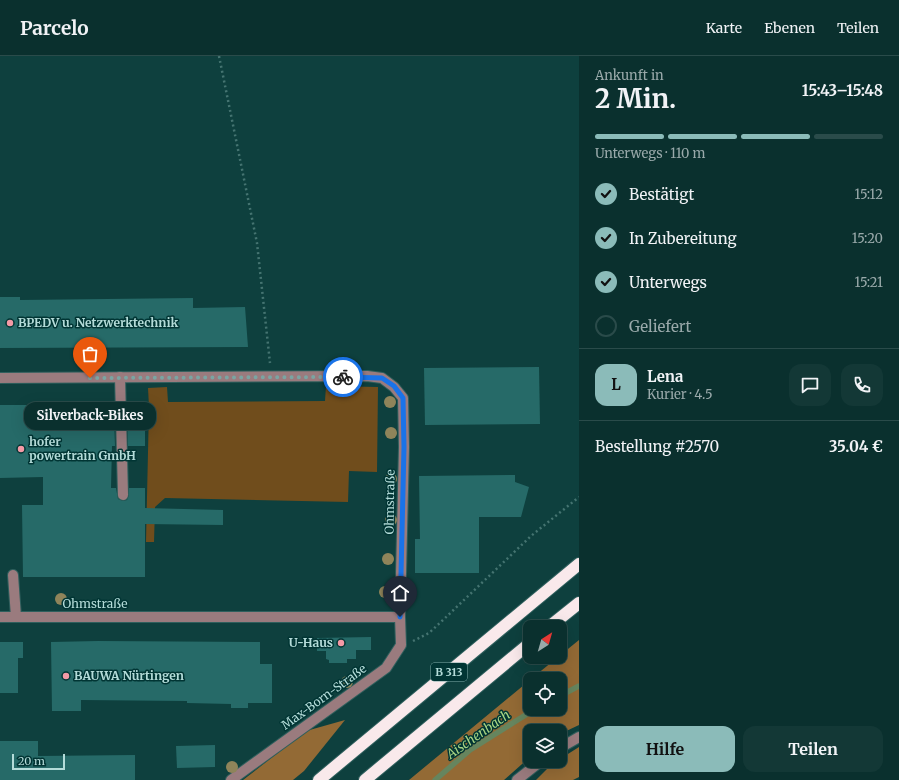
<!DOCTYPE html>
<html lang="de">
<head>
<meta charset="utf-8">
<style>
	body { margin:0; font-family:Merriweather,serif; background:#133836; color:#f1f3f6; height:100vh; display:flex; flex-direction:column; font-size:15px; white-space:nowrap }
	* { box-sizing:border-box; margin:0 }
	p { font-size:13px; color:#99a9aa }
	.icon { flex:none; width:22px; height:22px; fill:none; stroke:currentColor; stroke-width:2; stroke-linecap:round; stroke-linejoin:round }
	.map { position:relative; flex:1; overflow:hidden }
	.side { display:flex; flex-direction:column; background:#0a302e; width:320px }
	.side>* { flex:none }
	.needle { width:26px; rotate:37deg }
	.buttons { position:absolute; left:523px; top:564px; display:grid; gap:8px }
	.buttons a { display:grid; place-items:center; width:44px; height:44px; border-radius:8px; background:#0a302e; box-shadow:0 4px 16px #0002,0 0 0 1px #2a4b4a; font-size:20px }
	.scale { position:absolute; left:12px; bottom:10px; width:53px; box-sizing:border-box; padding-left:4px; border:2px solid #b4dcd9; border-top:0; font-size:11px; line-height:14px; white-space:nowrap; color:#b4dcd9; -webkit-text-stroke:3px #013534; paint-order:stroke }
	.pin { position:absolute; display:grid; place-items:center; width:34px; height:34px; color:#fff; margin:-41px -17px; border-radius:50% 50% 50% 0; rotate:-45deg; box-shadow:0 0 4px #0007 }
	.pin .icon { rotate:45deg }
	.courier { position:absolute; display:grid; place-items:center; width:40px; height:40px; margin:-20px; border:3px solid #1a73e8; border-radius:50%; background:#fff; color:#222; box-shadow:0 1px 5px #0007 }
	.bubble { position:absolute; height:28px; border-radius:12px; background:#0a302e; box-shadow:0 4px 16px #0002,0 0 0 1px #2a4b4a; font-size:13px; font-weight:700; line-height:28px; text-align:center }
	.overview em { font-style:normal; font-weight:700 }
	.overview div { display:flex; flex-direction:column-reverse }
	.overview { display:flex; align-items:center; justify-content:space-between; height:68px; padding:0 16px }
	h1 { font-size:26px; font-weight:700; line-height:30px }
	.bar { display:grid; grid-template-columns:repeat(4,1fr); gap:6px 4px; align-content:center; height:48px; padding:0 16px }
	.bar i { height:5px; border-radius:3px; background:#2a4b4a }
	.bar .on { background:#8bbbb9 }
	.bar p { grid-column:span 4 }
	.line { display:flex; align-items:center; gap:10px; padding:0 16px; border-top:1px solid #2a4b4a }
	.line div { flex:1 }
	.round { display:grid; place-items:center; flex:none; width:42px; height:42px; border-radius:12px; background:#133836 }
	ol { padding:0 16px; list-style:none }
	li { display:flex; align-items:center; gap:12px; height:44px }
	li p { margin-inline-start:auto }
	li .icon { padding:4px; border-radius:50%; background:#8bbbb9; color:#111; stroke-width:4 }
	li:last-child { color:#99a9aa }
	li i { width:22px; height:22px; border:2px solid #2a4b4a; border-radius:50% }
	.button { display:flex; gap:8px; margin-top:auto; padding:8px 16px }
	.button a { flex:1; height:46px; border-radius:12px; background:#8bbbb9; color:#111; font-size:16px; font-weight:700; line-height:46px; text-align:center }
	.button a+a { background:#133836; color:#f1f3f6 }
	header { display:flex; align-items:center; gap:24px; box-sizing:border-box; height:56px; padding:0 20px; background:#0a302e; border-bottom:1px solid #2a4b4a }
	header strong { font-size:19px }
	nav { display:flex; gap:22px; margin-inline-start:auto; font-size:14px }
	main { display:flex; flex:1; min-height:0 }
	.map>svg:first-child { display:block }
	.green { fill:#704d1c }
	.forest { fill:#936a35 }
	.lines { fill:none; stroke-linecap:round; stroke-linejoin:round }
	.stream { stroke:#66855e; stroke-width:5.5 }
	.building { fill:#266a68 }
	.minor-casing { stroke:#2f5f5d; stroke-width:12 }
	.highway-casing { stroke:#2f5f5d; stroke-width:14 }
	.path { stroke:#457471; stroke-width:2.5; stroke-dasharray:2 3; stroke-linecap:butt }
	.minor { stroke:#9a7b7e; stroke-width:10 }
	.highway { stroke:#f9e9eb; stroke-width:12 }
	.tree { fill:#8f845a }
	.done { stroke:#7aa5a3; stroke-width:4; stroke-dasharray:0 7.2 }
	.route { stroke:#1a73e8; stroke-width:5 }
	.poi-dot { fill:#f49aa6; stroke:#013534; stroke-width:1.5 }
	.labels { text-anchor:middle; stroke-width:3; stroke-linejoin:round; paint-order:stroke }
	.shield { fill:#013534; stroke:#7eaaa8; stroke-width:1 }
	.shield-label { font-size:11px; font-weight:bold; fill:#b4dcd9 }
	.poi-label { font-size:12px; font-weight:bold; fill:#b4dcd9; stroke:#013534; text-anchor:start }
	.street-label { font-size:12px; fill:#b4dcd9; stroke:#013534 }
	.water-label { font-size:13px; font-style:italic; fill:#a8d483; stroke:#013534 }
</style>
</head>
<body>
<header>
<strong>Parcelo</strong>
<nav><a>Karte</a><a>Ebenen</a><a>Teilen</a></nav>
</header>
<main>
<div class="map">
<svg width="579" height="724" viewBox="0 0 579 724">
	<rect width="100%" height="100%" fill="#0e403e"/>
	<!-- green -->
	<polygon class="green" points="326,330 378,331 377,416 349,415 348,446 165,442 155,451 154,486 146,486 149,351 148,332 167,331 168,346 325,345"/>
	<!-- forest -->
	<g class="forest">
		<polygon points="579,584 579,669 560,678 560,675 530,675 530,701 504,724 409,724 530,624 530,653 560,653 560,623 531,623"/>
		<polygon points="345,664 304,715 293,724 243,724 306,675"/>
		<polygon points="579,691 579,721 573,724 536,724 553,707 560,705 560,703"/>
	</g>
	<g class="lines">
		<!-- stream -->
		<g class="stream">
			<polyline points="560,640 579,630"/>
			<polyline points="435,724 470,694 535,653"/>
		</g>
	</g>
	<!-- building -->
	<g class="building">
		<polygon points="0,241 20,241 20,244 193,242 193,252 245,251 248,291 0,292"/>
		<polygon points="539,311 540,368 425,369 424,312"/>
		<polygon points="0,349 41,349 42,364 53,364 53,375 96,375 97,359 114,359 115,390 112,390 111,432 116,432 118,443 123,445 127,444 129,439 129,432 145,432 145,452 223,454 223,469 145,468 145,521 23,521 22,449 43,449 43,421 0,422"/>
		<polygon points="131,352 145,352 145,390 128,390 127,359 131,359"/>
		<polygon points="515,419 515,426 529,431 521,461 479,461 479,517 415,517 415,483 420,483 419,420"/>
		<polygon points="371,581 371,594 356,594 356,603 347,603 347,607 329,607 329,604 326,603 326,595 317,595 317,582"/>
		<polygon points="98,585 260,586 260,608 272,608 272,647 248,647 248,652 231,652 231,648 187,647 187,645 81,644 81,655 52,655 51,586"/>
		<polygon points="0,586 23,586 23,602 18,602 18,637 0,637"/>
		<polygon points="0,685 38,685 38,700 135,699 135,724 0,724"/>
		<polygon points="215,689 215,711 177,712 176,690"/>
	</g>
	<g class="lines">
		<defs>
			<g id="minor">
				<polyline points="120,321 123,439"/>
				<polyline points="0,322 367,320 382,322 394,331 403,342 404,391 400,561 0,561"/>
				<polyline points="13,519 16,561"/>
				<polyline points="560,692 579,681"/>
				<polyline points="231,724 386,612 401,589 400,561"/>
				<polyline points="517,724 541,705"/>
			</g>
			<g id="highway">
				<polyline points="549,571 579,547"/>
				<polyline points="319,724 579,508"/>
				<polyline points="365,724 530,587"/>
			</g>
		</defs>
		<!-- minor casing -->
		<use href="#minor" class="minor-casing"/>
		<!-- highway casing -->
		<use href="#highway" class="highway-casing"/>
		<!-- path -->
		<g class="path">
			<polyline points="219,0 257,187 270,307"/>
			<polyline points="413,585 429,577 443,564 531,480 579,441"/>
		</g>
		<!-- minor -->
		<use href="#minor" class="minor"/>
		<!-- highway -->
		<use href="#highway" class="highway"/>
	</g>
	<!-- trees -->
	<g class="tree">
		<circle cx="390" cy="346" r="6"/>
		<circle cx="391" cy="377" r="6"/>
		<circle cx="391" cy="423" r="6"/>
		<circle cx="391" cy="464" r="6"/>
		<circle cx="388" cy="503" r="6"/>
		<circle cx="385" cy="536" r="6"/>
		<circle cx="61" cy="543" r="6"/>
		<circle cx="347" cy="626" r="6"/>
		<circle cx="232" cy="711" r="6"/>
	</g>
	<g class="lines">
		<!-- done -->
		<polyline class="done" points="90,322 343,321"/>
		<!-- route -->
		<polyline class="route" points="343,321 382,322 394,330 403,342 404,391 400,561"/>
	</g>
	<!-- markers -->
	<g class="poi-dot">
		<circle cx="10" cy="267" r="4"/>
		<circle cx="21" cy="393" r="4"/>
		<circle cx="341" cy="587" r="4"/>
		<circle cx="66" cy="620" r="4"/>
	</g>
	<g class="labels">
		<!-- shield labels -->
		<rect class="shield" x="431" y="607" width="36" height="18" rx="3"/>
		<g class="shield-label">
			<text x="449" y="620">B 313</text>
		</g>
		<!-- poi labels -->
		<g class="poi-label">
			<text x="18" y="271">BPEDV u. Netzwerktechnik</text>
			<text x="29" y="390">hofer<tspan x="29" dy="14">powertrain GmbH</tspan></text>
			<text x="333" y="591" text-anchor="end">U-Haus</text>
			<text x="74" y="624">BAUWA Nürtingen</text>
		</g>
		<!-- street labels -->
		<g class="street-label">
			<text transform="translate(390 446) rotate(-89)" y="4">Ohmstraße</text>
			<text x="95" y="552">Ohmstraße</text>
			<text transform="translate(324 641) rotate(-36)" y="4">Max-Born-Straße</text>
		</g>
		<!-- water labels -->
		<g class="water-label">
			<text transform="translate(478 678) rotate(-35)" y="5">Aischenbach</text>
		</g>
	</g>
</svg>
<div class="buttons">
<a><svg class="needle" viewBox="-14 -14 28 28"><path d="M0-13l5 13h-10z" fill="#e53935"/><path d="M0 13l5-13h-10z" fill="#99a9aa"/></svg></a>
<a><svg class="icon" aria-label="locate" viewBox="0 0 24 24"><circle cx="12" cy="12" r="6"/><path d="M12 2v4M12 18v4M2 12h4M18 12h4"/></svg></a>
<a><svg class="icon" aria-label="layers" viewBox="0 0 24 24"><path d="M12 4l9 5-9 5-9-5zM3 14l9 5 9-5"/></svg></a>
</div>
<div class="scale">20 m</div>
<div class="pin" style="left:90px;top:322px;background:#ea580c"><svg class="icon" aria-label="bag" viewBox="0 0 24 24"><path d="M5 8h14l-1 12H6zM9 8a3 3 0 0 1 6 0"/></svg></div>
<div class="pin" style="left:400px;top:561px;background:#1f2937"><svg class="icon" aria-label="home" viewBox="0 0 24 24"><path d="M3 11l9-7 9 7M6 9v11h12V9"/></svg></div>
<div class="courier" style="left:343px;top:321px"><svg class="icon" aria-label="bike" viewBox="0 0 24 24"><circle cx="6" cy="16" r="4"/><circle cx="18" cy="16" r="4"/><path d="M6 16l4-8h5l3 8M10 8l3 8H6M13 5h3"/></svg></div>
<div class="bubble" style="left:24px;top:346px;width:132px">Silverback-Bikes</div>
</div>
<section class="side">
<div class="overview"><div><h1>2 Min.</h1><p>Ankunft in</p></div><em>15:43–15:48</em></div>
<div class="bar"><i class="on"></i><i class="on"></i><i class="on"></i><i></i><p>Unterwegs · 110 m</p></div>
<ol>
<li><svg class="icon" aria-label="check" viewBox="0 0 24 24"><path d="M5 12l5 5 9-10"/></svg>Bestätigt<p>15:12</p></li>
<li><svg class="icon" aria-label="check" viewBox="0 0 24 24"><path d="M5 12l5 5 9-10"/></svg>In Zubereitung<p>15:20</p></li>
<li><svg class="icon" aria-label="check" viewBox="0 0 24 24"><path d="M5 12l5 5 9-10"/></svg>Unterwegs<p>15:21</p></li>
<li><i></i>Geliefert</li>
</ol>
<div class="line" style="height:72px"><b class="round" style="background:#8bbbb9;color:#111">L</b><div><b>Lena</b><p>Kurier · 4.5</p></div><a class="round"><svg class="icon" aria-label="chat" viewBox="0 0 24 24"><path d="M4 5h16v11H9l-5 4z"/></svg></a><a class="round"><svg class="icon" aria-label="phone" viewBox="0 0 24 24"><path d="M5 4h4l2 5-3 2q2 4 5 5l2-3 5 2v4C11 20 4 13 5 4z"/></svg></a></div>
<div class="line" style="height:52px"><div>Bestellung #2570</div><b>35.04 €</b></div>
<div class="button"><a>Hilfe</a><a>Teilen</a></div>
</section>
</main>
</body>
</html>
